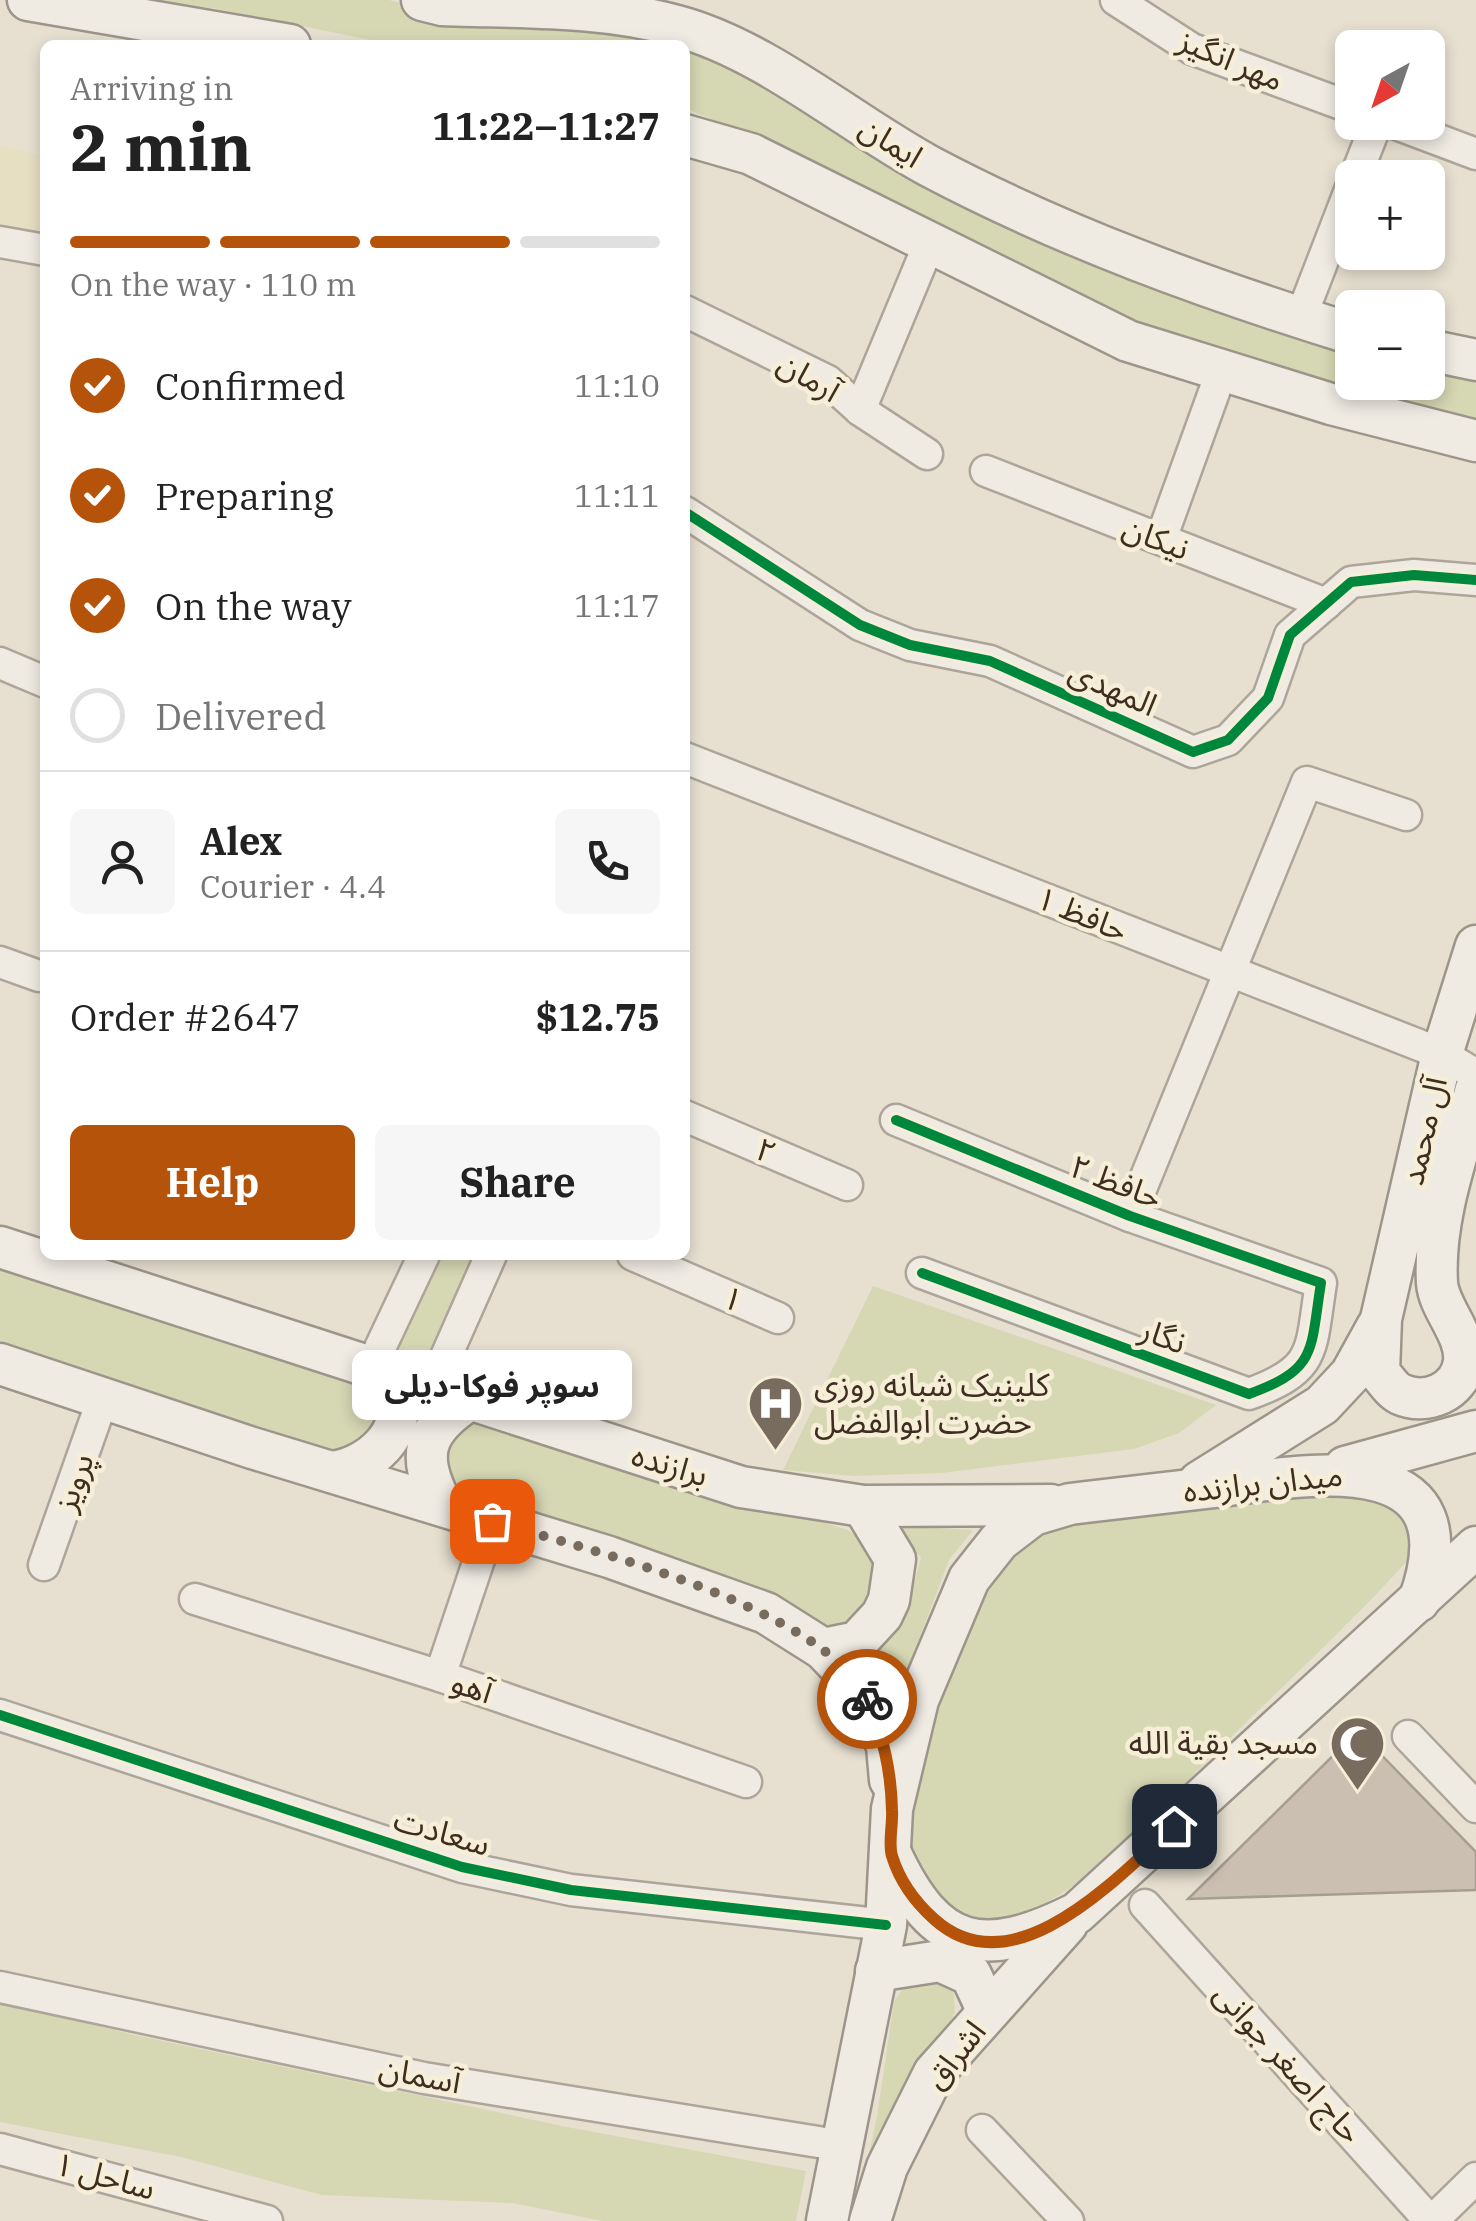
<!DOCTYPE html>
<html lang="en">
<head>
<meta charset="utf-8">
<style>
	body { margin:0; font-family:"IBM Plex Serif","Noto Sans Arabic",serif; background:#f6f6f6; color:#222; height:100vh; display:flex; flex-direction:column; font-size:38px; white-space:nowrap }
	* { box-sizing:border-box; margin:0 }
	p { font-size:32px; color:#767676 }
	.icon { flex:none; width:55px; height:55px; fill:none; stroke:currentColor; stroke-width:2; stroke-linecap:round; stroke-linejoin:round }
	.map { position:relative; flex:1; overflow:hidden }
	.drawer { position:absolute; left:40px; top:40px; width:650px; height:1220px; display:flex; flex-direction:column; background:#fff; border-radius:15px; box-shadow:0 5px 15px #0003 }
	.drawer>* { flex:none }
	.needle { width:65px; rotate:220deg }
	.buttons { position:absolute; left:1335px; top:30px; display:grid; gap:20px }
	.buttons a { display:grid; place-items:center; width:110px; height:110px; border-radius:15px; background:#fff; box-shadow:0 5px 15px #0003; font-size:50px }
	.pin { position:absolute; display:grid; place-items:center; width:85px; height:85px; color:#fff; margin:-42px; border-radius:20px; box-shadow:0 5px 15px #0006 }
	.courier { position:absolute; display:grid; place-items:center; width:100px; height:100px; margin:-50px; border:8px solid #b45309; border-radius:50%; background:#fff; color:#222; box-shadow:0 2px 12px #0007 }
	.bubble { position:absolute; height:70px; border-radius:15px; background:#fff; box-shadow:0 5px 15px #0003; font-size:32px; font-weight:700; line-height:70px; text-align:center }
	.headline em { font-style:normal; font-weight:700 }
	.headline div { display:flex; flex-direction:column-reverse }
	.headline { display:flex; align-items:center; justify-content:space-between; height:170px; padding:0 30px }
	h1 { font-size:65px; font-weight:700; line-height:75px }
	.bar { display:grid; grid-template-columns:repeat(4,1fr); gap:15px 10px; align-content:center; height:120px; padding:0 30px }
	.bar i { height:12px; border-radius:8px; background:#e0e0e0 }
	.bar .active { background:#b45309 }
	.bar p { grid-column:span 4 }
	.line { display:flex; align-items:center; gap:25px; padding:0 30px; border-top:2px solid #e0e0e0 }
	.line div { flex:1 }
	.round { display:grid; place-items:center; flex:none; width:105px; height:105px; border-radius:15px; background:#f6f6f6 }
	ol { padding:0 30px; list-style:none }
	li { display:flex; align-items:center; gap:30px; height:110px }
	li p { margin-inline-start:auto }
	li .icon { padding:10px; border-radius:50%; background:#b45309; color:#fff; stroke-width:4 }
	li:last-child { color:#767676 }
	li i { width:55px; height:55px; border:5px solid #e0e0e0; border-radius:50% }
	.action { display:flex; gap:20px; margin-top:auto; padding:20px 30px }
	.action a { flex:1; height:115px; border-radius:15px; background:#b45309; color:#fff; font-size:40px; font-weight:700; line-height:115px; text-align:center }
	.action a+a { background:#f6f6f6; color:#222 }
	.map>svg:first-child { display:block }
	.farmland { fill:#e6dfc2 }
	.green { fill:#d6d7b3 }
	.building { fill:#cbbfb2; stroke:#a89c90; stroke-width:2.5 }
	.lines { fill:none; stroke-linecap:round; stroke-linejoin:round }
	.street-casing { stroke:#ada599; stroke-width:35 }
	.secondary-casing { stroke:#9c958a; stroke-width:45 }
	.street { stroke:#efebe3; stroke-width:30 }
	.secondary { stroke:#efebe3; stroke-width:40 }
	.cycleway-casing { stroke:#f7eed8; stroke-width:16 }
	.cycleway { stroke:#00873e; stroke-width:10 }
	.done { stroke:#786c5e; stroke-width:10; stroke-dasharray:0 18 }
	.route { stroke:#b45309; stroke-width:12 }
	.labels { text-anchor:middle; stroke-width:9; stroke-linejoin:round; paint-order:stroke }
	.street-label { font-size:32px; fill:#3d2e20; stroke:#f7eed8 }
	.poi-label { font-size:32px; fill:#3d2e20; stroke:#f7eed8; text-anchor:start }
</style>
</head>
<body>
<div class="map">
<svg width="1476" height="2221" viewBox="0 0 1476 2221">
	<rect width="100%" height="100%" fill="#e7e0d1"/>
	<!-- farmland -->
	<polygon class="farmland" points="0,145 45,156 45,237 0,226"/>
	<!-- green -->
	<g class="green">
		<polygon points="113,0 389,0 440,13 694,42 1352,344 1352,382 1428,382 1428,362 1476,373 1476,427 1219,351 1136,321 992,258 845,175 685,108 685,45 395,45 213,8"/>
		<polygon points="438,1255 477,1255 430,1361 409,1365 397,1346"/>
		<path d="M0 1268 375 1384C382 1431 374 1441 330 1457L0 1348Z"/>
		<polygon points="873,1286 1216,1405 1179,1433 1134,1449 942,1473 854,1476 783,1470"/>
		<path d="M479 1416 848 1530 873 1548C883 1588 873 1600 845 1628L819 1625 453 1493 439 1461 453 1433Z"/>
		<path d="M1314 1489 1379 1493 1412 1516 1409 1559C1352 1622 1289 1680 1228 1740 1173 1793 1086 1895 1014 1917 989 1924 972 1922 950 1911 922 1896 906 1858 908 1827 913 1762 965 1592 1012 1547 1048 1512 1254 1497 1314 1489Z"/>
		<path d="M897 1526 973 1530 949 1560 891 1713 854 1660C900 1643 909 1602 921 1558Z"/>
		<polygon points="930,1973 953,1984 955,2012 857,2209 877,2117 894,2002 909,1979"/>
		<polygon points="0,2001 130,2034 567,2127 806,2171 796,2221 602,2221 512,2203 322,2195 181,2157 0,2122"/>
	</g>
	<!-- building -->
	<polygon class="building" points="1358,1731 1476,1852 1476,1890 1188,1899"/>
	<g class="lines">
		<defs>
			<g id="street">
				<polyline points="1116,0 1192,49 1352,108"/>
				<polyline points="1391,122 1476,154"/>
				<polyline points="1355,178 1377,122"/>
				<polyline points="0,242 45,250"/>
				<polyline points="685,311 828,381 860,410 927,454"/>
				<polyline points="1301,317 1352,185"/>
				<polyline points="860,410 929,244"/>
				<polyline points="986,471 1326,604"/>
				<polyline points="685,512 860,625 910,645 990,661 1193,752 1228,740 1268,698 1290,635 1351,582 1414,575 1476,580"/>
				<polyline points="1161,539 1222,370"/>
				<polyline points="0,663 45,682"/>
				<polyline points="685,758 1442,1054 1476,1075"/>
				<polyline points="0,962 39,976"/>
				<polyline points="685,1116 847,1185"/>
				<path d="M896 1120 1130 1216 1321 1283C1310 1351 1318 1369 1249 1394L922 1273"/>
				<polyline points="1130,1216 1307,782 1406,815"/>
				<polyline points="633,1255 778,1318"/>
				<polyline points="380,1348 424,1255"/>
				<polyline points="432,1388 491,1255"/>
				<polyline points="44,1565 103,1398"/>
				<polyline points="195,1599 440,1676 746,1782"/>
				<polyline points="440,1676 492,1521"/>
				<polyline points="0,1715 462,1867 571,1890 886,1925"/>
				<polyline points="1408,1736 1476,1807"/>
				<polyline points="1145,1905 1430,2221"/>
				<polyline points="0,1987 424,2078 843,2146"/>
				<polyline points="982,2130 1068,2221"/>
				<polyline points="0,2149 267,2221"/>
				<polyline points="1432,2221 1476,2178"/>
			</g>
			<g id="secondary">
				<polyline points="28,0 290,45"/>
				<path d="M422 0 442 5C521 8 600 5 677 26 766 50 848 122 929 166 1063 237 1207 289 1352 334"/>
				<polyline points="685,135 751,154 1128,341 1331,404 1476,441"/>
				<polyline points="1428,350 1476,360"/>
				<path d="M1476 946 1442 1054 1381 1319 1379 1372C1385 1379 1392 1390 1400 1394 1426 1406 1460 1392 1464 1362 1467 1334 1439 1309 1437 1283 1433 1217 1459 1151 1476 1089"/>
				<polyline points="0,1247 741,1487 863,1506 1051,1505"/>
				<polyline points="0,1364 249,1447 609,1557 766,1613 823,1649 865,1693 887,1746 890,1780"/>
				<polyline points="1345,1467 1476,1431"/>
				<path d="M332 1472C367 1468 411 1433 394 1392 390 1384 378 1375 372 1368"/>
				<polyline points="1199,1482 1322,1405 1351,1374 1377,1327"/>
				<path d="M442 1505C416 1456 422 1431 469 1400"/>
				<polyline points="823,1649 857,1642 882,1615 889,1600 895,1559 863,1506"/>
				<path d="M891 1854C936 1951 983 1960 1077 1913L1476 1547"/>
				<polyline points="876,1971 940,1961 971,1975 988,2012"/>
				<path d="M827 2221 886 1925 892 1809 918 1700 969 1579 999 1541 1033 1515 1070 1504C1118 1498 1166 1493 1215 1487 1303 1475 1476 1441 1419 1601"/>
				<polyline points="870,2221 887,2167 934,2073 1067,1924"/>
			</g>
		</defs>
		<!-- street casing -->
		<use href="#street" class="street-casing"/>
		<!-- secondary casing -->
		<use href="#secondary" class="secondary-casing"/>
		<!-- street -->
		<use href="#street" class="street"/>
		<!-- secondary -->
		<use href="#secondary" class="secondary"/>
		<defs>
			<g id="cycleway">
				<polyline points="685,512 860,625 910,645 990,661 1193,752 1228,740 1268,698 1290,635 1351,582 1414,575 1476,580"/>
				<path d="M896 1120 1130 1216 1321 1283C1310 1351 1318 1369 1249 1394L922 1273"/>
				<polyline points="0,1715 462,1867 571,1890 886,1925"/>
			</g>
		</defs>
		<!-- cycleway casing -->
		<use href="#cycleway" class="cycleway-casing"/>
		<!-- cycleway -->
		<use href="#cycleway" class="cycleway"/>
	</g>
	<g class="lines">
		<!-- done -->
		<path class="done" d="M492 1521C588 1550 822 1606 867 1699"/>
		<!-- route -->
		<path class="route" d="M867 1699C883 1736 891 1769 892 1810 893 1825 888 1843 892 1856 900 1882 915 1902 934 1919 1013 1991 1118 1877 1174 1826"/>
	</g>
	<!-- icons -->
	<defs>
		<symbol id="hospital-pin" viewBox="-11 -11 22 30"><path d="M0 17L-7.5 6A9.5 9.5 0 1 1 7.5 6Z" fill="#786c5e" stroke="#f7eed8"/><path d="M-5-5h3v3.5h4V-5h3V5h-3V1.5h-4V5h-3Z" fill="#fff"/></symbol>
		<symbol id="mosque-pin" viewBox="-11 -11 22 30"><path d="M0 17L-7.5 6A9.5 9.5 0 1 1 7.5 6Z" fill="#786c5e" stroke="#f7eed8"/><path d="M3.5-4.9A6 6 0 1 0 3.5 4.9A5 5 0 1 1 3.5-4.9Z" fill="#fff"/></symbol>
	</defs>
	<g fill-rule="evenodd">
		<use href="#hospital-pin" x="744" y="1372" width="63" height="86"/>
		<use href="#mosque-pin" x="1326" y="1712" width="63" height="86"/>
	</g>
	<g class="labels">
		<!-- street labels -->
		<g class="street-label">
			<text transform="translate(1231 60) rotate(23)" y="11">مهر انگیز</text>
			<text transform="translate(891 142) rotate(32)" y="11">ایمان</text>
			<text transform="translate(809 377) rotate(31)" y="11">آرمان</text>
			<text transform="translate(1156 538) rotate(21)" y="11">نیکان</text>
			<text transform="translate(1113 688) rotate(24)" y="11">المهدی</text>
			<text transform="translate(1082 914) rotate(22)" y="11">حافظ ۱</text>
			<text transform="translate(1424 1131) rotate(-77)" y="11">آل محمد</text>
			<text transform="translate(766 1151) rotate(23)" y="11">۲</text>
			<text transform="translate(1116 1182) rotate(21)" y="11">حافظ ۲</text>
			<text transform="translate(733 1299) rotate(23)" y="11">۱</text>
			<text transform="translate(1163 1336) rotate(20)" y="11">نگار</text>
			<text transform="translate(670 1465) rotate(17)" y="11">برازنده</text>
			<text transform="translate(74 1482) rotate(-70)" y="11">پرویز</text>
			<text transform="translate(1263 1483) rotate(-6)" y="11">میدان برازنده</text>
			<text transform="translate(472 1687) rotate(19)" y="11">آهو</text>
			<text transform="translate(442 1832) rotate(16)" y="11">سعادت</text>
			<text transform="translate(955 2055) rotate(-52)" y="11">اشراق</text>
			<text transform="translate(1288 2063) rotate(48)" y="11">حاج اصغر جوانی</text>
			<text transform="translate(420 2075) rotate(11)" y="11">آسمان</text>
			<text transform="translate(105 2176) rotate(15)" y="11">ساحل ۱</text>
		</g>
		<!-- poi labels -->
		<g class="poi-label">
			<text x="814" y="1396">کلینیک شبانه روزی<tspan x="814" dy="37">حضرت ابوالفضل</tspan></text>
			<text x="1318" y="1754" text-anchor="end">مسجد بقیة الله</text>
		</g>
	</g>
</svg>
<div class="buttons">
<a><svg class="needle" viewBox="-14 -14 28 28"><path d="M0-13l5 13h-10z" fill="#e53935"/><path d="M0 13l5-13h-10z" fill="#767676"/></svg></a>
<a>+</a>
<a>−</a>
</div>
<div class="pin" style="left:492px;top:1521px;background:#ea580c"><svg class="icon" aria-label="bag" viewBox="0 0 24 24"><path d="M5 8h14l-1 12H6zM9 8a3 3 0 0 1 6 0"/></svg></div>
<div class="pin" style="left:1174px;top:1826px;background:#1f2937"><svg class="icon" aria-label="home" viewBox="0 0 24 24"><path d="M3 11l9-7 9 7M6 9v11h12V9"/></svg></div>
<div class="courier" style="left:867px;top:1699px"><svg class="icon" aria-label="bike" viewBox="0 0 24 24"><circle cx="6" cy="16" r="4"/><circle cx="18" cy="16" r="4"/><path d="M6 16l4-8h5l3 8M10 8l3 8H6M13 5h3"/></svg></div>
<div class="bubble" style="left:352px;top:1350px;width:280px">سوپر فوکا-دیلی</div>
<section class="drawer">
<div class="headline"><div><h1>2 min</h1><p>Arriving in</p></div><em>11:22–11:27</em></div>
<div class="bar"><i class="active"></i><i class="active"></i><i class="active"></i><i></i><p>On the way · 110 m</p></div>
<ol>
<li><svg class="icon" aria-label="check" viewBox="0 0 24 24"><path d="M5 12l5 5 9-10"/></svg>Confirmed<p>11:10</p></li>
<li><svg class="icon" aria-label="check" viewBox="0 0 24 24"><path d="M5 12l5 5 9-10"/></svg>Preparing<p>11:11</p></li>
<li><svg class="icon" aria-label="check" viewBox="0 0 24 24"><path d="M5 12l5 5 9-10"/></svg>On the way<p>11:17</p></li>
<li><i></i>Delivered</li>
</ol>
<div class="line" style="height:180px"><a class="round"><svg class="icon" aria-label="person" viewBox="0 0 24 24"><circle cx="12" cy="8" r="4"/><path d="M4 21q1-7 8-7t8 7"/></svg></a><div><b>Alex</b><p>Courier · 4.4</p></div><a class="round"><svg class="icon" aria-label="phone" viewBox="0 0 24 24"><path d="M5 4h4l2 5-3 2q2 4 5 5l2-3 5 2v4C11 20 4 13 5 4z"/></svg></a></div>
<div class="line" style="height:130px"><div>Order #2647</div><b>$12.75</b></div>
<div class="action"><a>Help</a><a>Share</a></div>
</section>
</div>
</body>
</html>
